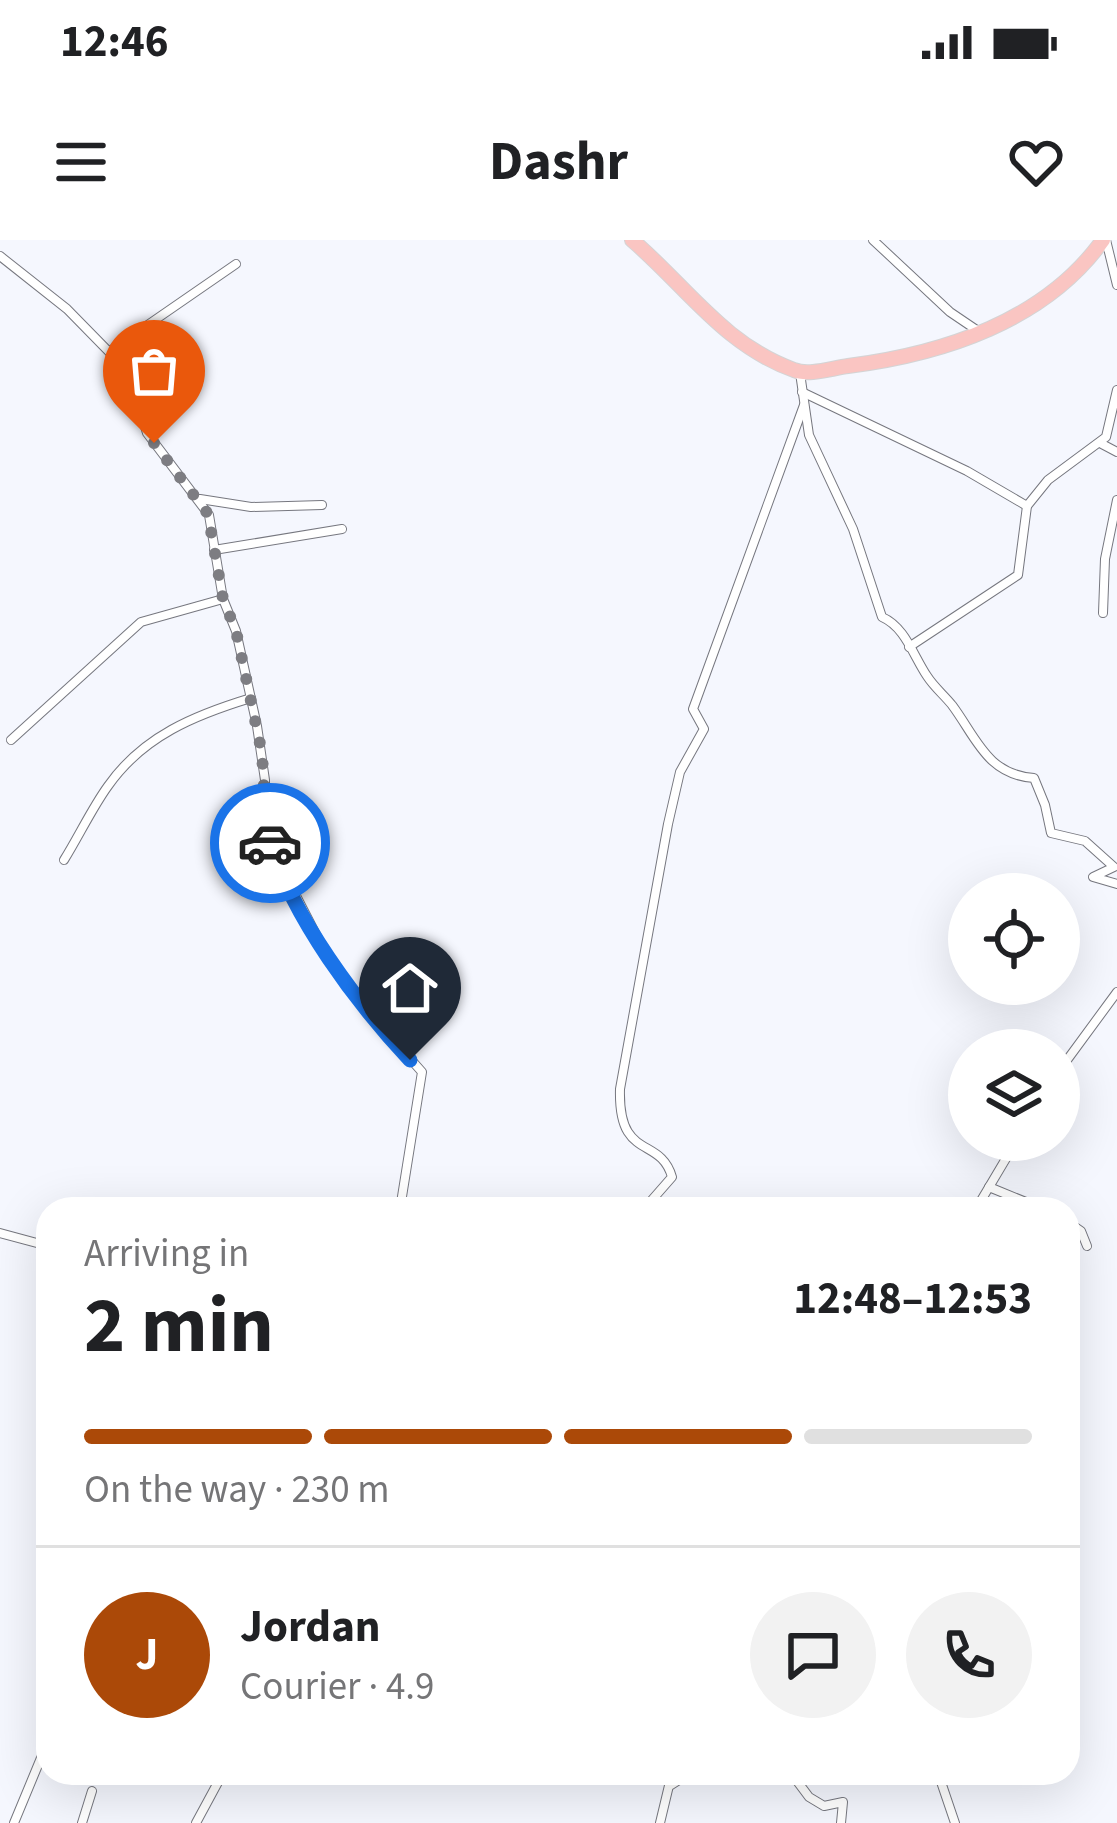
<!DOCTYPE html>
<html lang="en">
<head>
<meta charset="utf-8">
<style>
	body { margin:0; font-family:"Source Sans 3",sans-serif; background:#f2f2f2; color:#202124; height:100vh; display:flex; flex-direction:column; font-size:45px; white-space:nowrap }
	* { box-sizing:border-box; margin:0 }
	p { font-size:39px; color:#757577 }
	.icon { flex:none; width:66px; height:66px; fill:none; stroke:currentColor; stroke-width:2; stroke-linecap:round; stroke-linejoin:round }
	.map { position:relative; flex:1; overflow:hidden }
	.sheet { position:absolute; left:36px; top:957px; width:1044px; height:588px; display:flex; flex-direction:column; background:#fff; border-radius:36px; box-shadow:0 12px 48px #0002 }
	.sheet>* { flex:none }
	.tools { position:absolute; left:948px; top:633px; display:grid; gap:24px }
	.tools a { display:grid; place-items:center; width:132px; height:132px; border-radius:50%; background:#fff; box-shadow:0 12px 48px #0002; font-size:60px }
	.pin { position:absolute; display:grid; place-items:center; width:102px; height:102px; color:#fff; margin:-123px -51px; border-radius:50% 50% 50% 0; rotate:-45deg; box-shadow:0 0 12px #0007 }
	.pin .icon { rotate:45deg }
	.courier { position:absolute; display:grid; place-items:center; width:120px; height:120px; margin:-60px; border:9px solid #1a73e8; border-radius:50%; background:#fff; color:#222; box-shadow:0 3px 15px #0007 }
	.overview em { font-style:normal; font-weight:700 }
	.overview div { display:flex; flex-direction:column-reverse }
	.overview { display:flex; align-items:center; justify-content:space-between; height:204px; padding:0 48px }
	h1 { font-size:78px; font-weight:700; line-height:90px }
	.bar { display:grid; grid-template-columns:repeat(4,1fr); gap:18px 12px; align-content:center; height:144px; padding:0 48px }
	.bar i { height:15px; border-radius:9px; background:#e0e0e0 }
	.bar .active { background:#ab4908 }
	.bar p { grid-column:span 4 }
	.line { display:flex; align-items:center; gap:30px; padding:0 48px; border-top:3px solid #e0e0e0 }
	.line div { flex:1 }
	.round { display:grid; place-items:center; flex:none; width:126px; height:126px; border-radius:63px; background:#f2f2f2 }
	.status { display:flex; justify-content:space-between; align-items:center; height:84px; padding:0 60px; background:#fff; direction:ltr }
	.status svg { height:33px; fill:currentColor }
	header { display:flex; justify-content:space-between; align-items:center; height:156px; padding:0 48px; background:#fff; font-size:54px; font-weight:700 }
	.map>svg:first-child { display:block }
	.lines { fill:none; stroke-linecap:round; stroke-linejoin:round }
	.street-casing { stroke:#76777f; stroke-width:10 }
	.primary-casing { stroke:#d4d4d5; stroke-width:16 }
	.street { stroke:#fff; stroke-width:8 }
	.primary { stroke:#fac5c2; stroke-width:14 }
	.done { stroke:#7d7d82; stroke-width:12; stroke-dasharray:0 21.6 }
	.route { stroke:#1a73e8; stroke-width:15 }
</style>
</head>
<body>
<div class="status"><b>12:46</b><svg viewBox="0 0 49 12"><path d="M0 12V9h3v3zM5 12V6h3v6zM10 12V3h3v9zM15 12V0h3v12zM26 1h20v11H26zM47 4h2v5h-2z"/></svg></div>
<header><svg class="icon" aria-label="menu" viewBox="0 0 24 24"><path d="M4 6h16M4 12h16M4 18h16"/></svg>Dashr<svg class="icon" aria-label="heart" viewBox="0 0 24 24"><path d="M12 20l-8-8c-3-5 5-10 8-4 3-6 11-1 8 4z"/></svg></header>
<div class="map">
<svg width="1117" height="1583" viewBox="0 0 1117 1583">
	<rect width="100%" height="100%" fill="#f5f7fe"/>
	<g class="lines">
		<defs>
			<g id="street">
				<polyline points="873,0 950,72 981,93"/>
				<polyline points="1106,0 1117,45"/>
				<polyline points="0,16 67,69 116,119 133,148 147,193 209,275 223,359 236,391 257,486 265,540 265,586 273,611 322,706 353,754 422,832 400,969"/>
				<polyline points="110,111 236,24"/>
				<path d="M800 133 809 195 853 289 882 377C905 387 913 415 927 436 934 447 944 455 952 465 976 497 987 535 1034 538L1045 565 1051 593 1085 601 1114 627 1093 637 1117 644"/>
				<polyline points="802,152 967,231 1027,266"/>
				<polyline points="1100,203 1117,212"/>
				<polyline points="200,259 251,267 322,265"/>
				<polyline points="214,310 342,289"/>
				<polyline points="1103,373 1105,319 1117,260"/>
				<polyline points="909,407 1018,335 1027,266 1048,240 1106,197 1117,150"/>
				<polyline points="11,500 141,382 223,359"/>
				<path d="M64 620C79 596 92 568 108 546 143 496 195 475 251 458"/>
				<polyline points="1059,831 1117,752"/>
				<polyline points="989,947 1043,969"/>
				<path d="M644 969 672 937C660 895 618 922 620 849L668 584 680 532 704 489 693 469 804 165"/>
				<polyline points="976,969 1017,900"/>
				<polyline points="1068,982 1081,991 1087,1006"/>
				<polyline points="0,993 48,1006"/>
				<polyline points="791,1533 809,1557 824,1566 843,1562 841,1583"/>
				<polyline points="938,1533 955,1583"/>
				<polyline points="671,1545 690,1533"/>
				<polyline points="14,1583 48,1501"/>
				<polyline points="82,1583 92,1551"/>
				<polyline points="196,1583 223,1533"/>
				<polyline points="660,1583 672,1533"/>
			</g>
			<path id="primary" d="M632 0C686 46 724 105 794 130 809 136 832 128 848 126 943 114 1045 81 1103 0"/>
		</defs>
		<!-- street casing -->
		<use href="#street" class="street-casing"/>
		<!-- primary casing -->
		<use href="#primary" class="primary-casing"/>
		<!-- street -->
		<use href="#street" class="street"/>
		<!-- primary -->
		<use href="#primary" class="primary"/>
	</g>
	<g class="lines">
		<!-- done -->
		<polyline class="done" points="154,203 208,274 223,359 236,391 262,513 266,586 270,603"/>
		<!-- route -->
		<path class="route" d="M270 603C294 679 356 762 410 820"/>
	</g>
</svg>
<div class="tools">
<a><svg class="icon" aria-label="locate" viewBox="0 0 24 24"><circle cx="12" cy="12" r="6"/><path d="M12 2v4M12 18v4M2 12h4M18 12h4"/></svg></a>
<a><svg class="icon" aria-label="layers" viewBox="0 0 24 24"><path d="M12 4l9 5-9 5-9-5zM3 14l9 5 9-5"/></svg></a>
</div>
<div class="pin" style="left:154px;top:203px;background:#ea580c"><svg class="icon" aria-label="bag" viewBox="0 0 24 24"><path d="M5 8h14l-1 12H6zM9 8a3 3 0 0 1 6 0"/></svg></div>
<div class="pin" style="left:410px;top:820px;background:#1f2937"><svg class="icon" aria-label="home" viewBox="0 0 24 24"><path d="M3 11l9-7 9 7M6 9v11h12V9"/></svg></div>
<div class="courier" style="left:270px;top:603px"><svg class="icon" aria-label="car" viewBox="0 0 24 24"><path d="M5 17H2v-5l4-1 3-4h7l3 4 3 1v5h-3M9 17h6M6 11h13"/><circle cx="7" cy="17" r="2"/><circle cx="17" cy="17" r="2"/></svg></div>
<section class="sheet">
<div class="overview"><div><h1>2 min</h1><p>Arriving in</p></div><em>12:48–12:53</em></div>
<div class="bar"><i class="active"></i><i class="active"></i><i class="active"></i><i></i><p>On the way · 230 m</p></div>
<div class="line" style="height:216px"><b class="round" style="background:#ab4908;color:#fff">J</b><div><b>Jordan</b><p>Courier · 4.9</p></div><a class="round"><svg class="icon" aria-label="chat" viewBox="0 0 24 24"><path d="M4 5h16v11H9l-5 4z"/></svg></a><a class="round"><svg class="icon" aria-label="phone" viewBox="0 0 24 24"><path d="M5 4h4l2 5-3 2q2 4 5 5l2-3 5 2v4C11 20 4 13 5 4z"/></svg></a></div>
</section>
</div>
</body>
</html>
